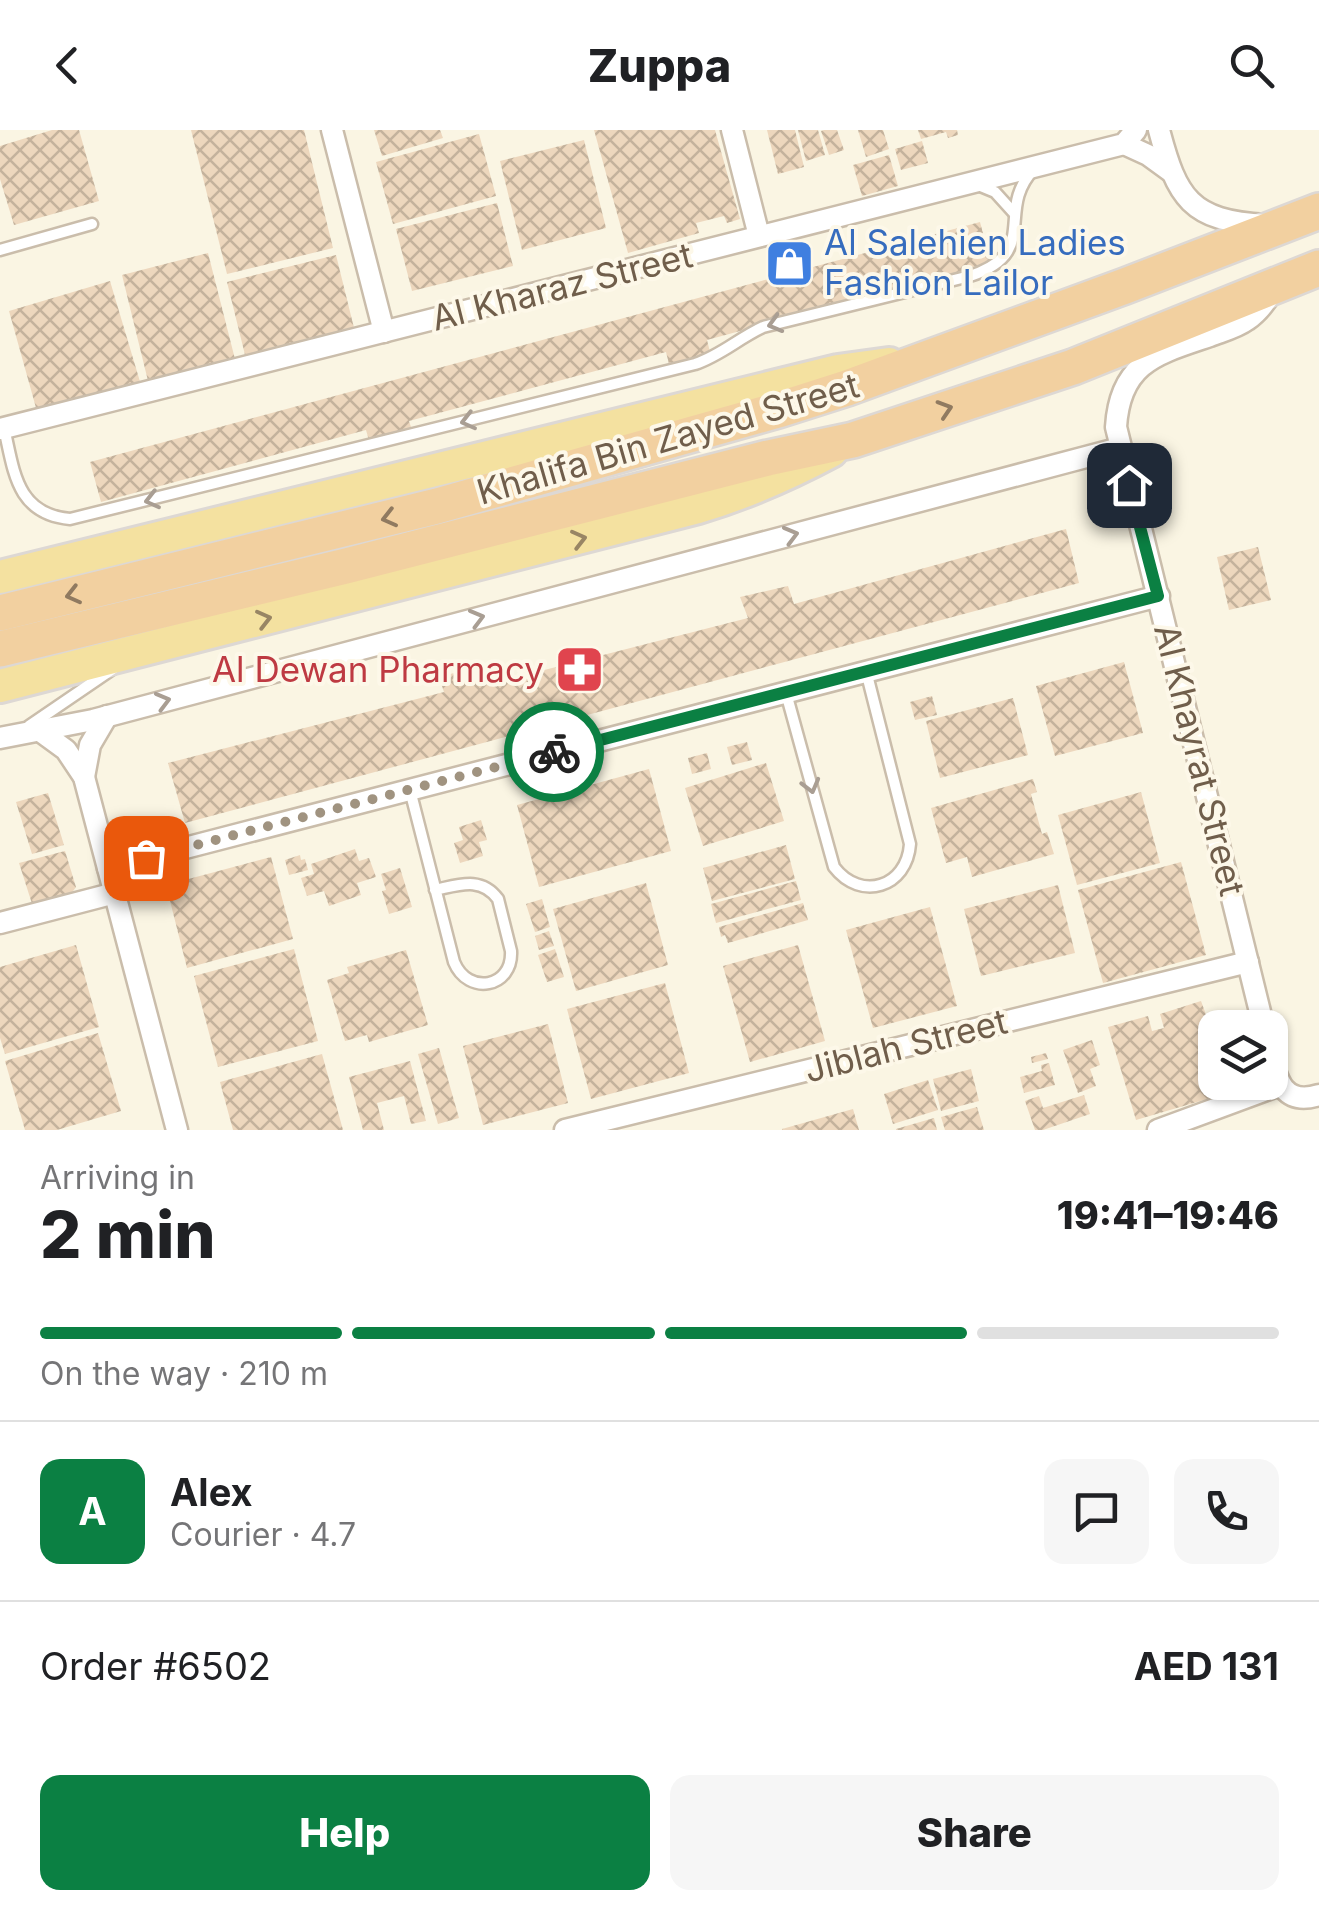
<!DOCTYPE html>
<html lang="en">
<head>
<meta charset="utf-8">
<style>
	body { margin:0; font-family:Inter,sans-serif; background:#f6f6f6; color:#202124; height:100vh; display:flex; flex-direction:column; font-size:38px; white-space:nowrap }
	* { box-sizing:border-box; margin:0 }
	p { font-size:32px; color:#757577 }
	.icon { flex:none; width:55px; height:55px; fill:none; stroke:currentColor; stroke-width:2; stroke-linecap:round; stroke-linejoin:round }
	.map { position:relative; height:1000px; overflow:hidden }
	.sheet { display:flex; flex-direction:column; background:#fff; flex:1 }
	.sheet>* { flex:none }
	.buttons { position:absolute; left:1198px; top:880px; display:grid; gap:20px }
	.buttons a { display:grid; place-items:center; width:90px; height:90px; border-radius:20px; background:#fff; box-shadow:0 2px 8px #0004; font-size:50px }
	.pin { position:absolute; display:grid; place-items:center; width:85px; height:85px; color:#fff; margin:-42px; border-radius:20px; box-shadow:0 5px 15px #0006 }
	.courier { position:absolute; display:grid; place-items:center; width:100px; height:100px; margin:-50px; border:8px solid #0b8043; border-radius:50%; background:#fff; color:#222; box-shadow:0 2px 12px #0007 }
	.headline em { font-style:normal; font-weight:800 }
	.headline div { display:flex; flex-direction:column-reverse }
	.headline { display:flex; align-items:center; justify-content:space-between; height:170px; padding:0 40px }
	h1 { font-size:65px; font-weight:800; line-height:75px }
	.bar { display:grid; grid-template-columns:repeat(4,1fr); gap:15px 10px; align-content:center; height:120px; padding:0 40px }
	.bar i { height:12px; border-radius:8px; background:#e0e0e0 }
	.bar .active { background:#0b8043 }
	.bar p { grid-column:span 4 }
	.line { display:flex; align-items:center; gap:25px; padding:0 40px; border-top:2px solid #e0e0e0 }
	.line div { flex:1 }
	.round { display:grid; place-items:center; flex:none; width:105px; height:105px; border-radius:20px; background:#f6f6f6 }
	.action { display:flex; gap:20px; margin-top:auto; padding:20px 40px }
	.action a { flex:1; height:115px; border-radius:20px; background:#0b8043; color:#fff; font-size:40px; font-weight:800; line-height:115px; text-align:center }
	.action a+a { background:#f6f6f6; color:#202124 }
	header { display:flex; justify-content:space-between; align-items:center; height:130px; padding:0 40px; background:#fff; font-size:45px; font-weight:800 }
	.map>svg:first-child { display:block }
	.building { fill:url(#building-cross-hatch) }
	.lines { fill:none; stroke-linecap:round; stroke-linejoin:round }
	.service-casing { stroke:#cabdab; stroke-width:15 }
	.minor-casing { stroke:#cabdab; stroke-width:25 }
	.primary-casing { stroke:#ddd8d4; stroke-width:38 }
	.trunk-casing { stroke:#ddd8d4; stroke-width:40 }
	.service { stroke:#fff; stroke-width:10 }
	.minor { stroke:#fff; stroke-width:20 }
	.primary { stroke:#f4e1a0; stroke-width:32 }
	.trunk { stroke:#f2d0a0; stroke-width:35 }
	.oneway { stroke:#a99e93 }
	.oneway2 { stroke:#907a60 }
	.oneway3 { stroke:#988564 }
	.done { stroke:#a09380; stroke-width:10; stroke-dasharray:0 18 }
	.route { stroke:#0b8043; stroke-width:12 }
	.labels { text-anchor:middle; stroke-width:8; stroke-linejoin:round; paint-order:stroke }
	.shop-label { font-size:35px; fill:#366cbe; stroke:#fdf8e9; text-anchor:start }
	.street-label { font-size:35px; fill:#705e4b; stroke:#fdf8e9 }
	.health-label { font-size:35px; fill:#be3a42; stroke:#fdf8e9; text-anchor:end }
</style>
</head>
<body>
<header><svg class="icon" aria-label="back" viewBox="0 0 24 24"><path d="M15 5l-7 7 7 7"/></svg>Zuppa<svg class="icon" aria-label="search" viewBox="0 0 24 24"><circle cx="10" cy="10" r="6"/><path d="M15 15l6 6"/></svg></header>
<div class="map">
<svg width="1319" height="1000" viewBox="0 0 1319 1000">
	<defs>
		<pattern id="building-cross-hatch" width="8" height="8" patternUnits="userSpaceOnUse" patternTransform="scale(2.5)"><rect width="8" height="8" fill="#edd7bd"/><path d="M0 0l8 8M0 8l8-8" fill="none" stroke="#c4b29c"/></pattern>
	</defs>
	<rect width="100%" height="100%" fill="#faf5e3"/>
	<!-- building -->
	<g class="building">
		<polygon points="52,0 79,0 99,71 14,95 0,49 0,16"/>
		<polygon points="191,0 304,0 333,118 227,144"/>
		<polygon points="374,0 440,0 443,8 382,26"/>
		<polygon points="594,0 715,0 740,89 727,93 724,86 696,93 699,103 628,123"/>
		<polygon points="767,0 795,0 804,37 778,44"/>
		<polygon points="798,0 818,0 825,25 806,31"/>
		<polygon points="824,0 837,0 844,20 829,25 821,1"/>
		<polygon points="858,0 883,0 889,19 866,27"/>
		<polygon points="918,0 957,0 958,5 948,8 946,2 921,9"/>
		<polygon points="479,4 496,66 393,94 376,32"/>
		<polygon points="584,10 606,98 522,120 500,31"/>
		<polygon points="922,11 928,33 901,40 895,19"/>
		<polygon points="889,25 898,56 862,66 853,35"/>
		<polygon points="497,73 513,136 412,161 396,99"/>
		<polygon points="980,92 991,133 707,210 711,226 670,238 666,222 409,291 413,303 370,314 366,300 101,372 90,332"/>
		<polygon points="208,123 236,233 149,255 122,145"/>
		<polygon points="336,125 356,206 247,233 227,152"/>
		<polygon points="110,151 141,255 38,285 9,181"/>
		<polygon points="1066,399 1079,453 185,693 168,633 444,562 439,547 484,535 489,554 748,488 740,467 788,456 794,474"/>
		<polygon points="1258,417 1271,470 1229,480 1217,427"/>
		<polygon points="1124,532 1143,603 1055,626 1036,556"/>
		<polygon points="932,566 937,585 915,590 910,572"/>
		<polygon points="1013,568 1028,625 940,648 926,591"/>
		<polygon points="747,612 752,630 732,635 727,617"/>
		<polygon points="707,623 711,639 692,644 688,628"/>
		<polygon points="766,633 784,691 703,716 685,658"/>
		<polygon points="649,639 671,721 539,757 517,675"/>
		<polygon points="1033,649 1037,662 1031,664 1042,704 1047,702 1054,724 972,747 967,727 946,733 931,678"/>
		<polygon points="1141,662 1160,733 1077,755 1058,685"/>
		<polygon points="48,663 64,715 32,724 16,672"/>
		<polygon points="481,690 487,710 479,712 483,726 460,733 454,713 463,710 459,697"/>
		<polygon points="786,715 795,749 712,771 703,738"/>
		<polygon points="355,719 359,731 369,728 376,747 357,753 361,765 329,776 324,761 307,766 301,748 314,744 311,734"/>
		<polygon points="65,721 76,757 66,771 34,780 19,733"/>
		<polygon points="300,725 301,730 305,729 308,740 289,745 285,730"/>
		<polygon points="271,727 293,809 187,838 166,755"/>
		<polygon points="1181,732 1206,825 1103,853 1078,760"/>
		<polygon points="400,738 412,777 389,784 382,761 386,760 381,744"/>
		<polygon points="796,751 801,770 716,793 711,774"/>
		<polygon points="646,753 668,835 576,861 553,779"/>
		<polygon points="1058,755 1075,823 981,846 964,779"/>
		<polygon points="542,769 550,797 535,802 526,774"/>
		<polygon points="803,773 808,790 728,813 725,805 721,807 719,797"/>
		<polygon points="930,777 957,876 873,898 846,800"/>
		<polygon points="549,801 554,816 539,820 535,806"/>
		<polygon points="76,815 99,897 5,924 0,908 0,837"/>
		<polygon points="798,815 825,911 750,932 723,836"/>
		<polygon points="294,819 318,911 218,937 194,846"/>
		<polygon points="555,819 564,847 547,852 538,825"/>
		<polygon points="406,820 428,895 369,912 367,905 345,911 327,850 349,843 347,837"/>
		<polygon points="665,853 689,943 591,969 567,879"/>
		<polygon points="1201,871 1215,909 1215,952 1228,952 1231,962 1136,990 1108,897 1148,886 1152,901 1164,898 1160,884"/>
		<polygon points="548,894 568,973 483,995 463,916"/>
		<polygon points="98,903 121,981 57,1000 25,1000 5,931"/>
		<polygon points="1092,910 1100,935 1090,939 1096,956 1078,963 1063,920"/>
		<polygon points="439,918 459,988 438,994 418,924"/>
		<polygon points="1046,923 1048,929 1032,933 1031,927"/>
		<polygon points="322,924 343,1000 233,1000 220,952"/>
		<polygon points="410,931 426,991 411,994 404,966 377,973 384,1000 363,1000 349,947"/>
		<polygon points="1049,933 1055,955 1024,963 1020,947 1042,941 1041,935"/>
		<polygon points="971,939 979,971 941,981 933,949"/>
		<polygon points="928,950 938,980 893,994 884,964"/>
		<polygon points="1084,965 1090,984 1043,1000 1035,1000 1025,971 1039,966 1043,978"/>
		<polygon points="977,977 984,1000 945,1000 941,987"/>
		<polygon points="853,979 859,1000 782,1000 782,999"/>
		<polygon points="934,988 937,1000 896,1000 896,999"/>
	</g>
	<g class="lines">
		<defs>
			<g id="service">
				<polyline points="978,55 995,62 1014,83"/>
				<polyline points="0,120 92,94"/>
				<path d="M4 298C14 341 16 384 70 389L695 234C720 226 739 208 763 197L970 146C1042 122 994 81 1034 39"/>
				<path d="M786 563 834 737C861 772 907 757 910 714L866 541"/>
				<polyline points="29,596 114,538"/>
				<path d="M410 660 454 832C468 866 513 858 511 821L498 769C481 746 459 755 435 760"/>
			</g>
			<g id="minor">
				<polyline points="332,0 384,202"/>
				<polyline points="732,0 759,106"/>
				<path d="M1159 0C1177 68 1190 91 1266 95"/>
				<polyline points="1124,14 1148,25 1170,41"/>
				<polyline points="0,299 1124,14 1136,0"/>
				<polyline points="40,601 66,620 84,647 177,1000"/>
				<polyline points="0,608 93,590 1120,318"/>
				<polyline points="84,647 90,615 107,586"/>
				<polyline points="108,738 1159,466"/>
				<polyline points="0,793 115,763"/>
				<path d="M1264 898 1116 297C1120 232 1157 224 1210 206 1223 201 1236 198 1247 190 1259 182 1266 172 1273 160"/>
				<path d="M1270 923C1277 951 1284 976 1319 965"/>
				<polyline points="565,1000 1248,832"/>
				<polyline points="1158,1000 1280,955"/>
			</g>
			<g id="primary">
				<polyline points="0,447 838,241 889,234"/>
				<path d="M0 556 698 377C745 363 788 344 831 321"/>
			</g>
			<g id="trunk">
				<polyline points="0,483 437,376 778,280 847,258 1125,156 1319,81"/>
				<polyline points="0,519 346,436 768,328 853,310 1073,237 1319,138"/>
			</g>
		</defs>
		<!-- service casing -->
		<use href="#service" class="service-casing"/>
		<!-- minor casing -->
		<use href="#minor" class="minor-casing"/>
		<!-- primary casing -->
		<use href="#primary" class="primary-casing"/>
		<!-- trunk casing -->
		<use href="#trunk" class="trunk-casing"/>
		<!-- service -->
		<use href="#service" class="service"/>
		<!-- minor -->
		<use href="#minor" class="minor"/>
		<!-- primary -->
		<use href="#primary" class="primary"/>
		<!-- trunk -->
		<use href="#trunk" class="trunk"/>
	</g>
	<!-- one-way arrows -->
	<defs><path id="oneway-chevron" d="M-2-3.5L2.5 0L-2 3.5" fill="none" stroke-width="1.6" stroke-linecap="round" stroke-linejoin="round" transform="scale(2.5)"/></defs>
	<g class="oneway">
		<use href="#oneway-chevron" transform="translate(775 194) rotate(164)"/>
		<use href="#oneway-chevron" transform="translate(468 291) rotate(166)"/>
		<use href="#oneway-chevron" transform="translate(152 370) rotate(166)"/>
		<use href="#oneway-chevron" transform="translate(791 405) rotate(-15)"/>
		<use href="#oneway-chevron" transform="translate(477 488) rotate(-15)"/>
		<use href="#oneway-chevron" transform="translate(163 571) rotate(-15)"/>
		<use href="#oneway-chevron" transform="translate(811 656) rotate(75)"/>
	</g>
	<g class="oneway2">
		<use href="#oneway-chevron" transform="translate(945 279) rotate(-18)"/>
		<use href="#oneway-chevron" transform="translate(389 388) rotate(166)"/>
		<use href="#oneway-chevron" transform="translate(73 465) rotate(166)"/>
	</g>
	<g class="oneway3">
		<use href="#oneway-chevron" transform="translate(579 409) rotate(-14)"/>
		<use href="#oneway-chevron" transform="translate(264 489) rotate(-14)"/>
	</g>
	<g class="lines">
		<!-- done -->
		<polyline class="done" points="146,728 554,622"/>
		<!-- route -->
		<polyline class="route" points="554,622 1158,466 1129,355"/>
	</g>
	<!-- icons -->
	<defs>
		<symbol id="shop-square" viewBox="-11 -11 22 22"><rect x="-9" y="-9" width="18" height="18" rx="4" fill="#3f7fe0" stroke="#fdf8e9"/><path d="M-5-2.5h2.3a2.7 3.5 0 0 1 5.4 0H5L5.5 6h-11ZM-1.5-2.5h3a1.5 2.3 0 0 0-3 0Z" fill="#fff"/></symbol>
		<symbol id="pharmacy-square" viewBox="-11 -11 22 22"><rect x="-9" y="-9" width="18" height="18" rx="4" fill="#e0444e" stroke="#fdf8e9"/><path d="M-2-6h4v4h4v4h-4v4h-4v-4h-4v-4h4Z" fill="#fff"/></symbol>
	</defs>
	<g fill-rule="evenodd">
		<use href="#shop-square" x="762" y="106" width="55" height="55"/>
		<use href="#pharmacy-square" x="552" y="512" width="55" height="55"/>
	</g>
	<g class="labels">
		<!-- shop labels -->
		<g class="shop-label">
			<text x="824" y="125">Al Salehien Ladies<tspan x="824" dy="40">Fashion Lailor</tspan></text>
		</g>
		<!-- street labels -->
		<g class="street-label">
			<text transform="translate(562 157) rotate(-14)" y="12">Al Kharaz Street</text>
			<text transform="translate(668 309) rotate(-16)" y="12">Khalifa Bin Zayed Street</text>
			<text transform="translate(1199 630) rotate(76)" y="12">Al Khayrat Street</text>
			<text transform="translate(906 916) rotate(-14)" y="12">Jiblah Street</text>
		</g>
		<!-- health labels -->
		<g class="health-label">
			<text x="544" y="552">Al Dewan Pharmacy</text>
		</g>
	</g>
</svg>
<div class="buttons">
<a><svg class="icon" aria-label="layers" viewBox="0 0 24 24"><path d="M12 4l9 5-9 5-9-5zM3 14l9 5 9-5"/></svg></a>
</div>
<div class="pin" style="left:146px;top:728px;background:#ea580c"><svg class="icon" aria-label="bag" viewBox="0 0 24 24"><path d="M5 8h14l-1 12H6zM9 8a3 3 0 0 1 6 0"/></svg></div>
<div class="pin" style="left:1129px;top:355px;background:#1f2937"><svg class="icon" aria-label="home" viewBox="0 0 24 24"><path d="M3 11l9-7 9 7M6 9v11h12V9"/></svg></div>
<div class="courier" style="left:554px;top:622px"><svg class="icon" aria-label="bike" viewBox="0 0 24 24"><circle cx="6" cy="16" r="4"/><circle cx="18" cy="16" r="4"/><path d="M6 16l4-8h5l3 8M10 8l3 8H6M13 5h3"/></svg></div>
</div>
<section class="sheet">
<div class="headline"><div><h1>2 min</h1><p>Arriving in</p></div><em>19:41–19:46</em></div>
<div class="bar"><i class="active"></i><i class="active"></i><i class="active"></i><i></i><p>On the way · 210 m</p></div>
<div class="line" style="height:180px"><b class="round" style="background:#0b8043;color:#fff">A</b><div><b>Alex</b><p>Courier · 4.7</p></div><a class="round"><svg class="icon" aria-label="chat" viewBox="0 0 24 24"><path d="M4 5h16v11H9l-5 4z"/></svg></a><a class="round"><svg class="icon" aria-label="phone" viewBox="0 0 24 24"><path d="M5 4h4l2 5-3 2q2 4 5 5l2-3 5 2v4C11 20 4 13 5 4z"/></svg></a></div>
<div class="line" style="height:130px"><div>Order #6502</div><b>AED 131</b></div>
<div class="action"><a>Help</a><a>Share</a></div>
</section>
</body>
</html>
